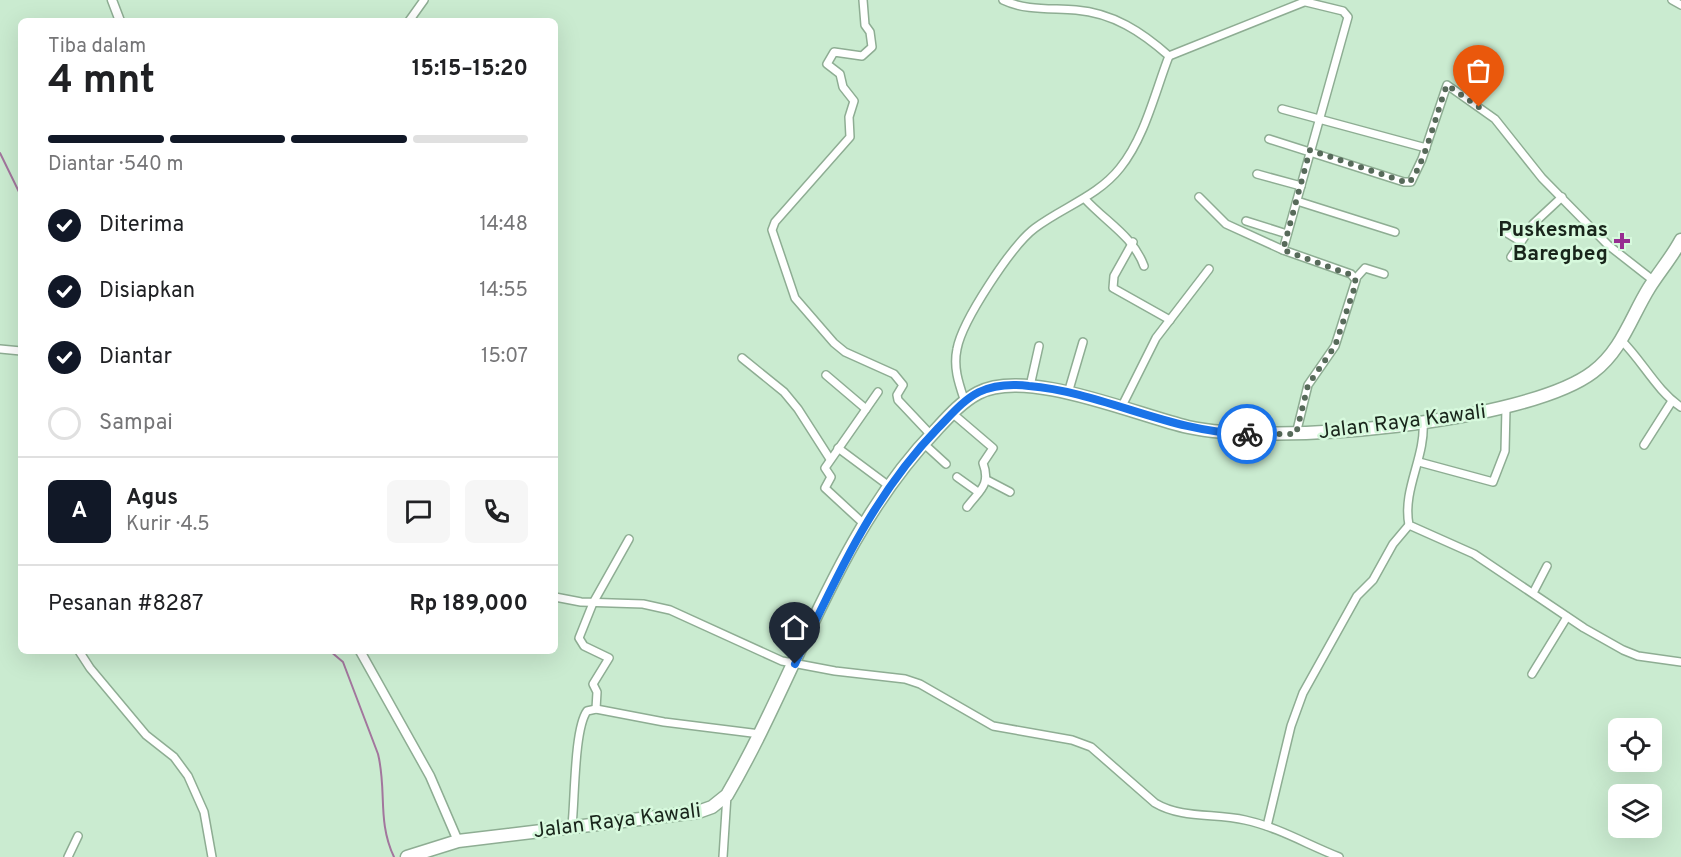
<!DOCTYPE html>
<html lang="id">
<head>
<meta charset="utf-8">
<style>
	body { margin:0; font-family:Overpass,sans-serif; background:#f6f6f6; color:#202124; height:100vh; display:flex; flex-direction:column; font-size:22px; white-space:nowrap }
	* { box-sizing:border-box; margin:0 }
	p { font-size:20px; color:#757577 }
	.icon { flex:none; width:33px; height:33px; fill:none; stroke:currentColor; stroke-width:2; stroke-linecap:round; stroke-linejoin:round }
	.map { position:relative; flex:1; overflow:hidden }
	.side { position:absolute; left:18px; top:18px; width:540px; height:636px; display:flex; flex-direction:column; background:#fff; border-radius:9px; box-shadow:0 6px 24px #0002 }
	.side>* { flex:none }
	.tools { position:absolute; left:1608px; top:718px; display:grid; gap:12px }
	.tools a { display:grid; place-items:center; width:54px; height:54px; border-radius:9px; background:#fff; box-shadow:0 6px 24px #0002; font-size:30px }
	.pin { position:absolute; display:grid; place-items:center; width:51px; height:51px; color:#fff; margin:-62px -26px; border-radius:50% 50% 50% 0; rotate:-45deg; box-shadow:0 0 6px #0007 }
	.pin .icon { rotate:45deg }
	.courier { position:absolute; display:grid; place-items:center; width:60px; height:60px; margin:-30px; border:4px solid #1a73e8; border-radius:50%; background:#fff; color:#222; box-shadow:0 2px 8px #0007 }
	.overview em { font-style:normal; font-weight:700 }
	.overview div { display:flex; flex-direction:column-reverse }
	.overview { display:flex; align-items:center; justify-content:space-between; height:102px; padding:0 30px }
	h1 { font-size:39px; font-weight:700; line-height:45px }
	.bar { display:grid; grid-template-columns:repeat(4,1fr); gap:9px 6px; align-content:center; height:72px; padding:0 30px }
	.bar i { height:8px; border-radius:4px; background:#e0e0e0 }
	.bar .on { background:#111827 }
	.bar p { grid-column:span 4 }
	.line { display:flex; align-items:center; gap:15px; padding:0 30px; border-top:2px solid #e0e0e0 }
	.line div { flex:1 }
	.round { display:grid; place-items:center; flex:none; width:63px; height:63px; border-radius:9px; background:#f6f6f6 }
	ol { padding:0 30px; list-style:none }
	li { display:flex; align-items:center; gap:18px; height:66px }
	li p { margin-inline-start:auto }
	li .icon { padding:6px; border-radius:50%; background:#111827; color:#fff; stroke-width:4 }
	li:last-child { color:#757577 }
	li i { width:33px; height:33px; border:3px solid #e0e0e0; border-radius:50% }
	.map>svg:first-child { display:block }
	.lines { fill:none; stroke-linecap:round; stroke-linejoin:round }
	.stream { stroke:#a2769d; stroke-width:2 }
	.minor-casing { stroke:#8ead93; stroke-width:10 }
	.tertiary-casing { stroke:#8ead93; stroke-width:11 }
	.trunk-casing { stroke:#8ead93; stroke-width:15 }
	.minor { stroke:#fff; stroke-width:7 }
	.tertiary { stroke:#fff; stroke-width:8 }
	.trunk { stroke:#fff; stroke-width:12 }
	.done { stroke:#576a5a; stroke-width:6; stroke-dasharray:0 10.8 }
	.route { stroke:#1a73e8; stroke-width:8 }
	.poi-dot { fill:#972e91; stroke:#d7f9dd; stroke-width:2 }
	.labels { text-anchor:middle; stroke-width:5; stroke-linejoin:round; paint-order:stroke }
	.poi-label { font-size:21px; font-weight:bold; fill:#19251b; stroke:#d7f9dd; text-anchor:end }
	.street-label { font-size:21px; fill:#19251b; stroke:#d7f9dd }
</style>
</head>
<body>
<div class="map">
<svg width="1681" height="857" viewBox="0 0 1681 857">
	<rect width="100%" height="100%" fill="#caebd0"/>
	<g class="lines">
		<!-- stream -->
		<g class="stream">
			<polyline points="0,153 21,196"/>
			<path d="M330 651 343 662 378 754C387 790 377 821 394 857"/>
		</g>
		<defs>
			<g id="minor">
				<polyline points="863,0 865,25 870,32 872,47 862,56 834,52 827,64 840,74 843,87 854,101 849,117 850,137 775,222 772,230 795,298 834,343 845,352 894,374 903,385 897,395 898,400 931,435"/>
				<polyline points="1672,0 1681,5"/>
				<polyline points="409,21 424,0"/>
				<polyline points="1169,56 1309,0"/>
				<polyline points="1282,109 1426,148"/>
				<polyline points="1269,139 1404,182 1411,182 1422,159 1447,85 1495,119 1542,178 1608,245 1654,281"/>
				<polyline points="1257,174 1301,186"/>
				<polyline points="1199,197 1226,224 1283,250"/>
				<path d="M1085 199C1106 222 1133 236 1144 266"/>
				<polyline points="1297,201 1395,232"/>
				<polyline points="1246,221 1287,234"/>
				<polyline points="1502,230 1520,241"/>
				<polyline points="1133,242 1114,276 1113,288 1170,320"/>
				<polyline points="1511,257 1533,224 1562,197"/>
				<polyline points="1356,278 1365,268 1384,274"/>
				<path d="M1622 341C1643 362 1657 391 1681 407"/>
				<polyline points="0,349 21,351"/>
				<polyline points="742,358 784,392 798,409 830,459"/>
				<polyline points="826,375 866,409"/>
				<polyline points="1030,386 1039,346"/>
				<polyline points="1068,393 1083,342"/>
				<path d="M965 402C959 384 953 368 957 349 962 321 1012 245 1035 228 1063 207 1098 196 1120 168 1145 137 1155 92 1169 56 1142 32 1113 13 1076 10 1052 8 1026 11 1003 0"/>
				<polyline points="1121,408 1156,338 1209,269"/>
				<path d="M952 413 993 448 983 463C991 485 980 490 967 507"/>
				<path d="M1423 421C1426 457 1402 489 1409 525L1474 554 1584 628 1623 650 1638 656 1681 662"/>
				<polyline points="1296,434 1308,385 1335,346 1356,280 1351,274 1283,250 1348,17 1343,11 1306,2"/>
				<polyline points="923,443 946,464"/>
				<polyline points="1644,445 1672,401"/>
				<polyline points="838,448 889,486"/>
				<polyline points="1419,462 1493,482 1505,451 1506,408"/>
				<polyline points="957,477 978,492"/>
				<polyline points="987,480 1010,492"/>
				<polyline points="864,524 825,488 831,477 825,468 878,392"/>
				<polyline points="1533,593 1547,566"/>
				<path d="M555 597 581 602 643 604 670 610 782 661 835 671 905 679 920 684 993 726 1072 740 1091 747 1155 803C1182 819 1215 813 1245 820 1278 827 1308 845 1339 857"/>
				<polyline points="79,651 90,668 146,735 174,757 188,776 204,812 212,857"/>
				<polyline points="1532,674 1567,617"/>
				<polyline points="596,709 597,692 593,684 609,658 584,646 579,638 593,603 629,539"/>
				<path d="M572 825C575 800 574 729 587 711L596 709 664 722 760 734"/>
				<polyline points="1267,826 1291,726 1303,693 1357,596 1373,580 1393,544 1409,525"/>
				<polyline points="68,857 78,836"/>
				<polyline points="723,857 727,795"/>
			</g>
			<g id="tertiary">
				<polyline points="112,0 120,21"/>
				<polyline points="360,651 430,776 458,841"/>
			</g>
			<path id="trunk" d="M407 857 458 841 698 812 712 807 727 795C797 675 837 532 935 431 948 417 961 402 978 393 1026 367 1136 415 1188 427 1272 446 1526 423 1593 372 1622 350 1631 317 1649 288 1659 272 1672 257 1681 240"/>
		</defs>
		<!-- minor casing -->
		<use href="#minor" class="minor-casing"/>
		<!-- tertiary casing -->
		<use href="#tertiary" class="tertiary-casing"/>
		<!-- trunk casing -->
		<use href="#trunk" class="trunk-casing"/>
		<!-- minor -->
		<use href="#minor" class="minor"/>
		<!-- tertiary -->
		<use href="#tertiary" class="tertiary"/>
		<!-- trunk -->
		<use href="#trunk" class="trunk"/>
	</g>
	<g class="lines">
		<!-- done -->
		<path class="done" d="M1247 434H1296L1308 385 1335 346 1356 283 1354 276 1283 250 1310 150 1408 183C1422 174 1439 104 1447 85L1479 107"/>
		<!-- route -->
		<path class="route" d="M795 664C835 580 872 496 938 428 951 415 963 400 979 392 994 385 1013 384 1029 386 1102 392 1171 433 1247 434"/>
	</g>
	<!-- markers -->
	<path class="poi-dot" d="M1619 232h6v6h6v6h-6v6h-6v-6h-6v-6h6z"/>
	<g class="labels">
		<!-- poi labels -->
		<g class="poi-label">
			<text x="1608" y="236">Puskesmas<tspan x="1608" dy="24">Baregbeg</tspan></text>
		</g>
		<!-- street labels -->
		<g class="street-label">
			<text transform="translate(1402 421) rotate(-7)" y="7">Jalan Raya Kawali</text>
			<text transform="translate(617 820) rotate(-7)" y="7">Jalan Raya Kawali</text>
		</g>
	</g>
</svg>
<div class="tools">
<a><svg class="icon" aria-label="locate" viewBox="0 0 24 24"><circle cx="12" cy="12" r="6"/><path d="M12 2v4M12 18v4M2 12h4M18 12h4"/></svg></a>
<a><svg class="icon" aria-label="layers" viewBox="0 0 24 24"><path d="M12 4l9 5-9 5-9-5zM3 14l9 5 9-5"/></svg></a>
</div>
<div class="pin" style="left:1479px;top:107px;background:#ea580c"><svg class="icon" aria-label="bag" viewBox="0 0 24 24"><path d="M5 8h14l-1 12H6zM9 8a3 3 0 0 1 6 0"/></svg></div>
<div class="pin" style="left:795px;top:664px;background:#1f2937"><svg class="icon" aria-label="home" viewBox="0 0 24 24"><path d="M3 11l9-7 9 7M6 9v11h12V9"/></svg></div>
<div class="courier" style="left:1247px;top:434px"><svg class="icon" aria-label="bike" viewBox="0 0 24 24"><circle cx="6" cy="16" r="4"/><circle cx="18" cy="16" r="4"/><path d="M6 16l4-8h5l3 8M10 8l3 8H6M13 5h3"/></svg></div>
<section class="side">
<div class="overview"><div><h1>4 mnt</h1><p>Tiba dalam</p></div><em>15:15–15:20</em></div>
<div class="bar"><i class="on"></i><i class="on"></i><i class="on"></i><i></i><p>Diantar · 540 m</p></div>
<ol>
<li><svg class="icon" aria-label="check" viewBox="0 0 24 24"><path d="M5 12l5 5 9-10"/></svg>Diterima<p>14:48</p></li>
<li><svg class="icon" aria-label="check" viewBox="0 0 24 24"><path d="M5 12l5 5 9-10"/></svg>Disiapkan<p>14:55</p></li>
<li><svg class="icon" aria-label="check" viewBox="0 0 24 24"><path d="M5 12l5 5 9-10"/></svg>Diantar<p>15:07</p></li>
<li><i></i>Sampai</li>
</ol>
<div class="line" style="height:108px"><b class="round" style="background:#111827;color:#fff">A</b><div><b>Agus</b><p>Kurir · 4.5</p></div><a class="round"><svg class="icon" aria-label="chat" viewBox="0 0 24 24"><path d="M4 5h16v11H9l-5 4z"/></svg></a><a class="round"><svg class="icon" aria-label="phone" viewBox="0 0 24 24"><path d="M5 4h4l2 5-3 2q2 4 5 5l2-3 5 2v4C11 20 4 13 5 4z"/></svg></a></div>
<div class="line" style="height:78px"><div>Pesanan #8287</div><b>Rp 189,000</b></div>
</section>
</div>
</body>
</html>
